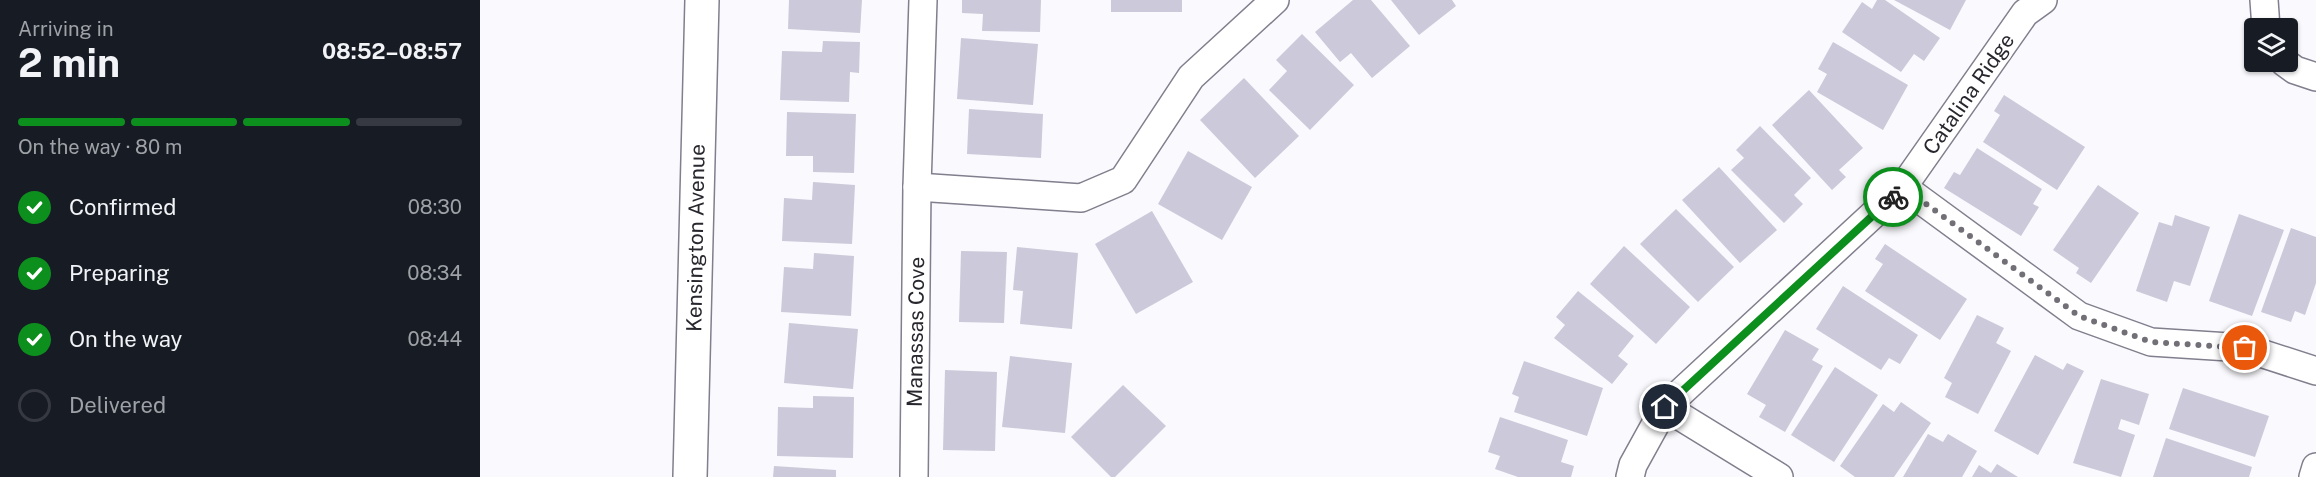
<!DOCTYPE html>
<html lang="en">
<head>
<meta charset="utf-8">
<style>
	body { margin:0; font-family:"Public Sans",sans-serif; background:#242831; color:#f1f3f6; height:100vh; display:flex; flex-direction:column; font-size:22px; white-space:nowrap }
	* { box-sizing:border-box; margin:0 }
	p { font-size:20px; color:#9ea1a6 }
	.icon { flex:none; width:33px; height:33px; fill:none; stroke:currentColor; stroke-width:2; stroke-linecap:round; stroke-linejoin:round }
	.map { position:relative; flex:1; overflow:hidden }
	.drawer { display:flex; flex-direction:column; background:#171b24; width:480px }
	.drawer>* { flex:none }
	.tools { position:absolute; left:1764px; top:18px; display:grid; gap:12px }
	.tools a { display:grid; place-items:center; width:54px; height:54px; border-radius:6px; background:#171b24; box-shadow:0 2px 4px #0004; font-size:30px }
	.pin { position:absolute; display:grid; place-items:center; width:51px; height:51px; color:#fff; margin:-26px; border:3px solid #fff; border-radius:50%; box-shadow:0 2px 6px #0007 }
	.courier { position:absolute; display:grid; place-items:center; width:60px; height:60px; margin:-30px; border:4px solid #0d8f1e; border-radius:50%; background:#fff; color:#222; box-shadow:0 2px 8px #0007 }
	.summary em { font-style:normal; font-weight:700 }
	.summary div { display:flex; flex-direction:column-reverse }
	.summary { display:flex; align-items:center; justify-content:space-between; height:102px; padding:0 18px }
	h1 { font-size:39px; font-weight:700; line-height:45px }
	.bar { display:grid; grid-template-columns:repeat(4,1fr); gap:9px 6px; align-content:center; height:72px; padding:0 18px }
	.bar i { height:8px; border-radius:4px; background:#363941 }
	.bar .on { background:#0d8f1e }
	.bar p { grid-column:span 4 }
	ol { padding:0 18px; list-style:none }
	li { display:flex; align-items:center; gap:18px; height:66px }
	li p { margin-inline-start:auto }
	li .icon { padding:6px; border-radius:50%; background:#0d8f1e; color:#fff; stroke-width:4 }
	li:last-child { color:#9ea1a6 }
	li i { width:33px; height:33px; border:3px solid #363941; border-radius:50% }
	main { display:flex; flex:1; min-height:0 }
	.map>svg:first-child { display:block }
	.building { fill:#ccc9da }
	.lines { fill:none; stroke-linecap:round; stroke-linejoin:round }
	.minor-casing { stroke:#817e8d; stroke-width:30 }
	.tertiary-casing { stroke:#817e8d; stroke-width:36 }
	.minor { stroke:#fff; stroke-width:27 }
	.tertiary { stroke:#fff; stroke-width:33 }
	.done { stroke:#727076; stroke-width:6; stroke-dasharray:0 10.8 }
	.route { stroke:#0d8f1e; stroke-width:8 }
	.labels { text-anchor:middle; stroke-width:5; stroke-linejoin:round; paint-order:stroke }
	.street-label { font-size:21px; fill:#28272e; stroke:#fff }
</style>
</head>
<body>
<main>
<section class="drawer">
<div class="summary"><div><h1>2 min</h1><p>Arriving in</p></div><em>08:52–08:57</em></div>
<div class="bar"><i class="on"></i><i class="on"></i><i class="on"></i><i></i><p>On the way · 80 m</p></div>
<ol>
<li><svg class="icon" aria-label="check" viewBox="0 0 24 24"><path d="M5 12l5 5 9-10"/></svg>Confirmed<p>08:30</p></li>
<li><svg class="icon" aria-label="check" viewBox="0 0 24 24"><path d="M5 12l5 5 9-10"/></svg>Preparing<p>08:34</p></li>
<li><svg class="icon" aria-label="check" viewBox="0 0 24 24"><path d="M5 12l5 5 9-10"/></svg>On the way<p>08:44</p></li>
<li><i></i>Delivered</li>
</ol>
</section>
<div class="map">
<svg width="1836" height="477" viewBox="0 0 1836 477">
	<rect width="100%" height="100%" fill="#faf9fd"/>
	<!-- building -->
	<g class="building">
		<polygon points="309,0 382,0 380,33 308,29"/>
		<polygon points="482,0 561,0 560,32 502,31 503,14 482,13"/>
		<rect x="631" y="0" width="71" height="12"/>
		<polygon points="873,0 891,0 930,46 892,78 871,53 860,62 835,32"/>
		<polygon points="911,0 972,0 976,6 939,35"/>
		<polygon points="1397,0 1405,0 1460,38 1444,61 1434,54 1421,72 1362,32 1382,2 1392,9"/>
		<polygon points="1414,0 1486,0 1470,30"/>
		<polygon points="822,34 874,85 830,130 789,90 807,71 796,60"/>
		<polygon points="481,38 558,44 553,105 477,99"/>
		<polygon points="343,41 380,42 379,73 370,72 369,102 300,100 302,51 342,52"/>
		<polygon points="1353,42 1428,85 1403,130 1337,92 1347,74 1338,69"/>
		<polygon points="764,78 819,136 775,178 720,120"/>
		<polygon points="1329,90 1383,148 1359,170 1366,177 1352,190 1292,125"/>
		<polygon points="1524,95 1605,147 1577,190 1503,142 1520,115 1514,111"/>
		<polygon points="489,109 563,114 561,158 487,154"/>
		<polygon points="307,112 376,114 374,173 333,172 333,156 306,156"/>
		<polygon points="1280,126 1331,178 1314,195 1323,204 1304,223 1251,170 1264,158 1256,150"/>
		<polygon points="1497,148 1562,189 1553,204 1559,207 1541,236 1464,188 1474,172 1480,175"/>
		<polygon points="708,151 772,187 742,240 678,204"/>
		<polygon points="1239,167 1297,230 1260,263 1202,200"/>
		<polygon points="333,182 375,185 372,244 302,241 304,198 332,200"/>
		<polygon points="1618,185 1659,213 1611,283 1596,273 1599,268 1573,250"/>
		<polygon points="1196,209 1254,267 1218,302 1160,244"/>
		<polygon points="672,211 713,282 656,314 615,244"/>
		<polygon points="1759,214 1804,230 1772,316 1729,301"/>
		<polygon points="1695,215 1730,227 1710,286 1694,281 1687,302 1656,291 1679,222 1692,226"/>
		<polygon points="1811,228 1836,237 1836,283 1825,315 1815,311 1811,322 1781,312"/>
		<polygon points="1405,244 1487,299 1460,340 1385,291 1403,264 1395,259"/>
		<polygon points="1144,246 1210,307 1176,344 1110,284"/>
		<polygon points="537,247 598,253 592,329 540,324 543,291 533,290"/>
		<polygon points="481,251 527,252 524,323 479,322"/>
		<polygon points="334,253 374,256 371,316 301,312 304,267 333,269"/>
		<polygon points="1363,286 1438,335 1420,364 1409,358 1401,370 1336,329"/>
		<polygon points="1098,291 1154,336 1138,356 1148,364 1132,384 1074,338 1085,325 1076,317"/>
		<polygon points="1497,315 1524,328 1516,343 1531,351 1498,414 1465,397 1472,383 1464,378"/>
		<polygon points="309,323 378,329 373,389 304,383"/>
		<polygon points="1305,330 1339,349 1332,360 1343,366 1305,432 1279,417 1286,405 1267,394"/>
		<polygon points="1555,355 1583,370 1587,363 1604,371 1558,455 1514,431"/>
		<polygon points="530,356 592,363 585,433 522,427"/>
		<polygon points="1044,361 1123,388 1107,436 1034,412 1039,397 1032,394"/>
		<polygon points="1355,367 1398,395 1354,462 1311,435"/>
		<polygon points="465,370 517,372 515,451 463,450"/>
		<polygon points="1621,379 1669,394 1659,425 1641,419 1638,429 1655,435 1641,477 1593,463"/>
		<polygon points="643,385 686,426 635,477 631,477 591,437"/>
		<polygon points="1703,388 1789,416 1775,457 1689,429"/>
		<polygon points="333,396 374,397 373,458 297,456 298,407 333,408"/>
		<polygon points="1421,402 1451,423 1414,477 1375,477 1360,466 1403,404 1414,412"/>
		<polygon points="1020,417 1088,440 1081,462 1094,466 1091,477 1038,477 1015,469 1020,456 1008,452"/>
		<polygon points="1448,434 1463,442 1468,434 1497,451 1482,477 1423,477"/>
		<polygon points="1686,438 1772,467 1769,477 1673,477"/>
		<polygon points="1517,464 1538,477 1492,477 1499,465 1511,473"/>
		<polygon points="294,466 356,470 356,477 293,477"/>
	</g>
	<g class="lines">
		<defs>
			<g id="minor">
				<polyline points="1784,0 1786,28"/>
				<polyline points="1804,62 1815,70 1836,77"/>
				<polyline points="437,187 601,198 643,180 711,77 795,0"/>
				<polyline points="1423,187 1599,316 1671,342 1765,348 1836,371"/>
				<polyline points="1185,407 1299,477"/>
				<polyline points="434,477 437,187 443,0"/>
				<polyline points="1150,477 1153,465 1185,407 1423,187 1545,13 1563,0"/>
				<polyline points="1833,477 1836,467"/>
			</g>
			<polyline id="tertiary" points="210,477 222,0"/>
		</defs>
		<!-- minor casing -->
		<use href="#minor" class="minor-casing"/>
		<!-- tertiary casing -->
		<use href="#tertiary" class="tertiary-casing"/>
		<!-- minor -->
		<use href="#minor" class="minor"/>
		<!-- tertiary -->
		<use href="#tertiary" class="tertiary"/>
	</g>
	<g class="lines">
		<!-- done -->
		<polyline class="done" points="1413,197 1423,187 1599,316 1671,342 1765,348"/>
		<!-- route -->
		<polyline class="route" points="1185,407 1413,197"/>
	</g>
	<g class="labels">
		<!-- street labels -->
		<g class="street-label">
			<text transform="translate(1489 94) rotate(-55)" y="7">Catalina Ridge</text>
			<text transform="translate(216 238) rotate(-89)" y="7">Kensington Avenue</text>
			<text transform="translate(436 332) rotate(-89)" y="7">Manassas Cove</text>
		</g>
	</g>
</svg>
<div class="tools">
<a><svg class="icon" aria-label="layers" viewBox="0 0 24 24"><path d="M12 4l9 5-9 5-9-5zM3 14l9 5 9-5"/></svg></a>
</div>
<div class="pin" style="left:1765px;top:348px;background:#ea580c"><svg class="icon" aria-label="bag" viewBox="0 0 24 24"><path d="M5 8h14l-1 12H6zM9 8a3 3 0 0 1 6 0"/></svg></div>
<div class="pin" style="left:1185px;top:407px;background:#1f2937"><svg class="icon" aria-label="home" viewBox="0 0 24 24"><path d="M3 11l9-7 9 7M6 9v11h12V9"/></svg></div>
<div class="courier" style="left:1413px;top:197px"><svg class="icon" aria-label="bike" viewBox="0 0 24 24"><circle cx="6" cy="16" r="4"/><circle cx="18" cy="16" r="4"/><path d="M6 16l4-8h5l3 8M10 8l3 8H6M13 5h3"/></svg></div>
</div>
</main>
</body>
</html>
